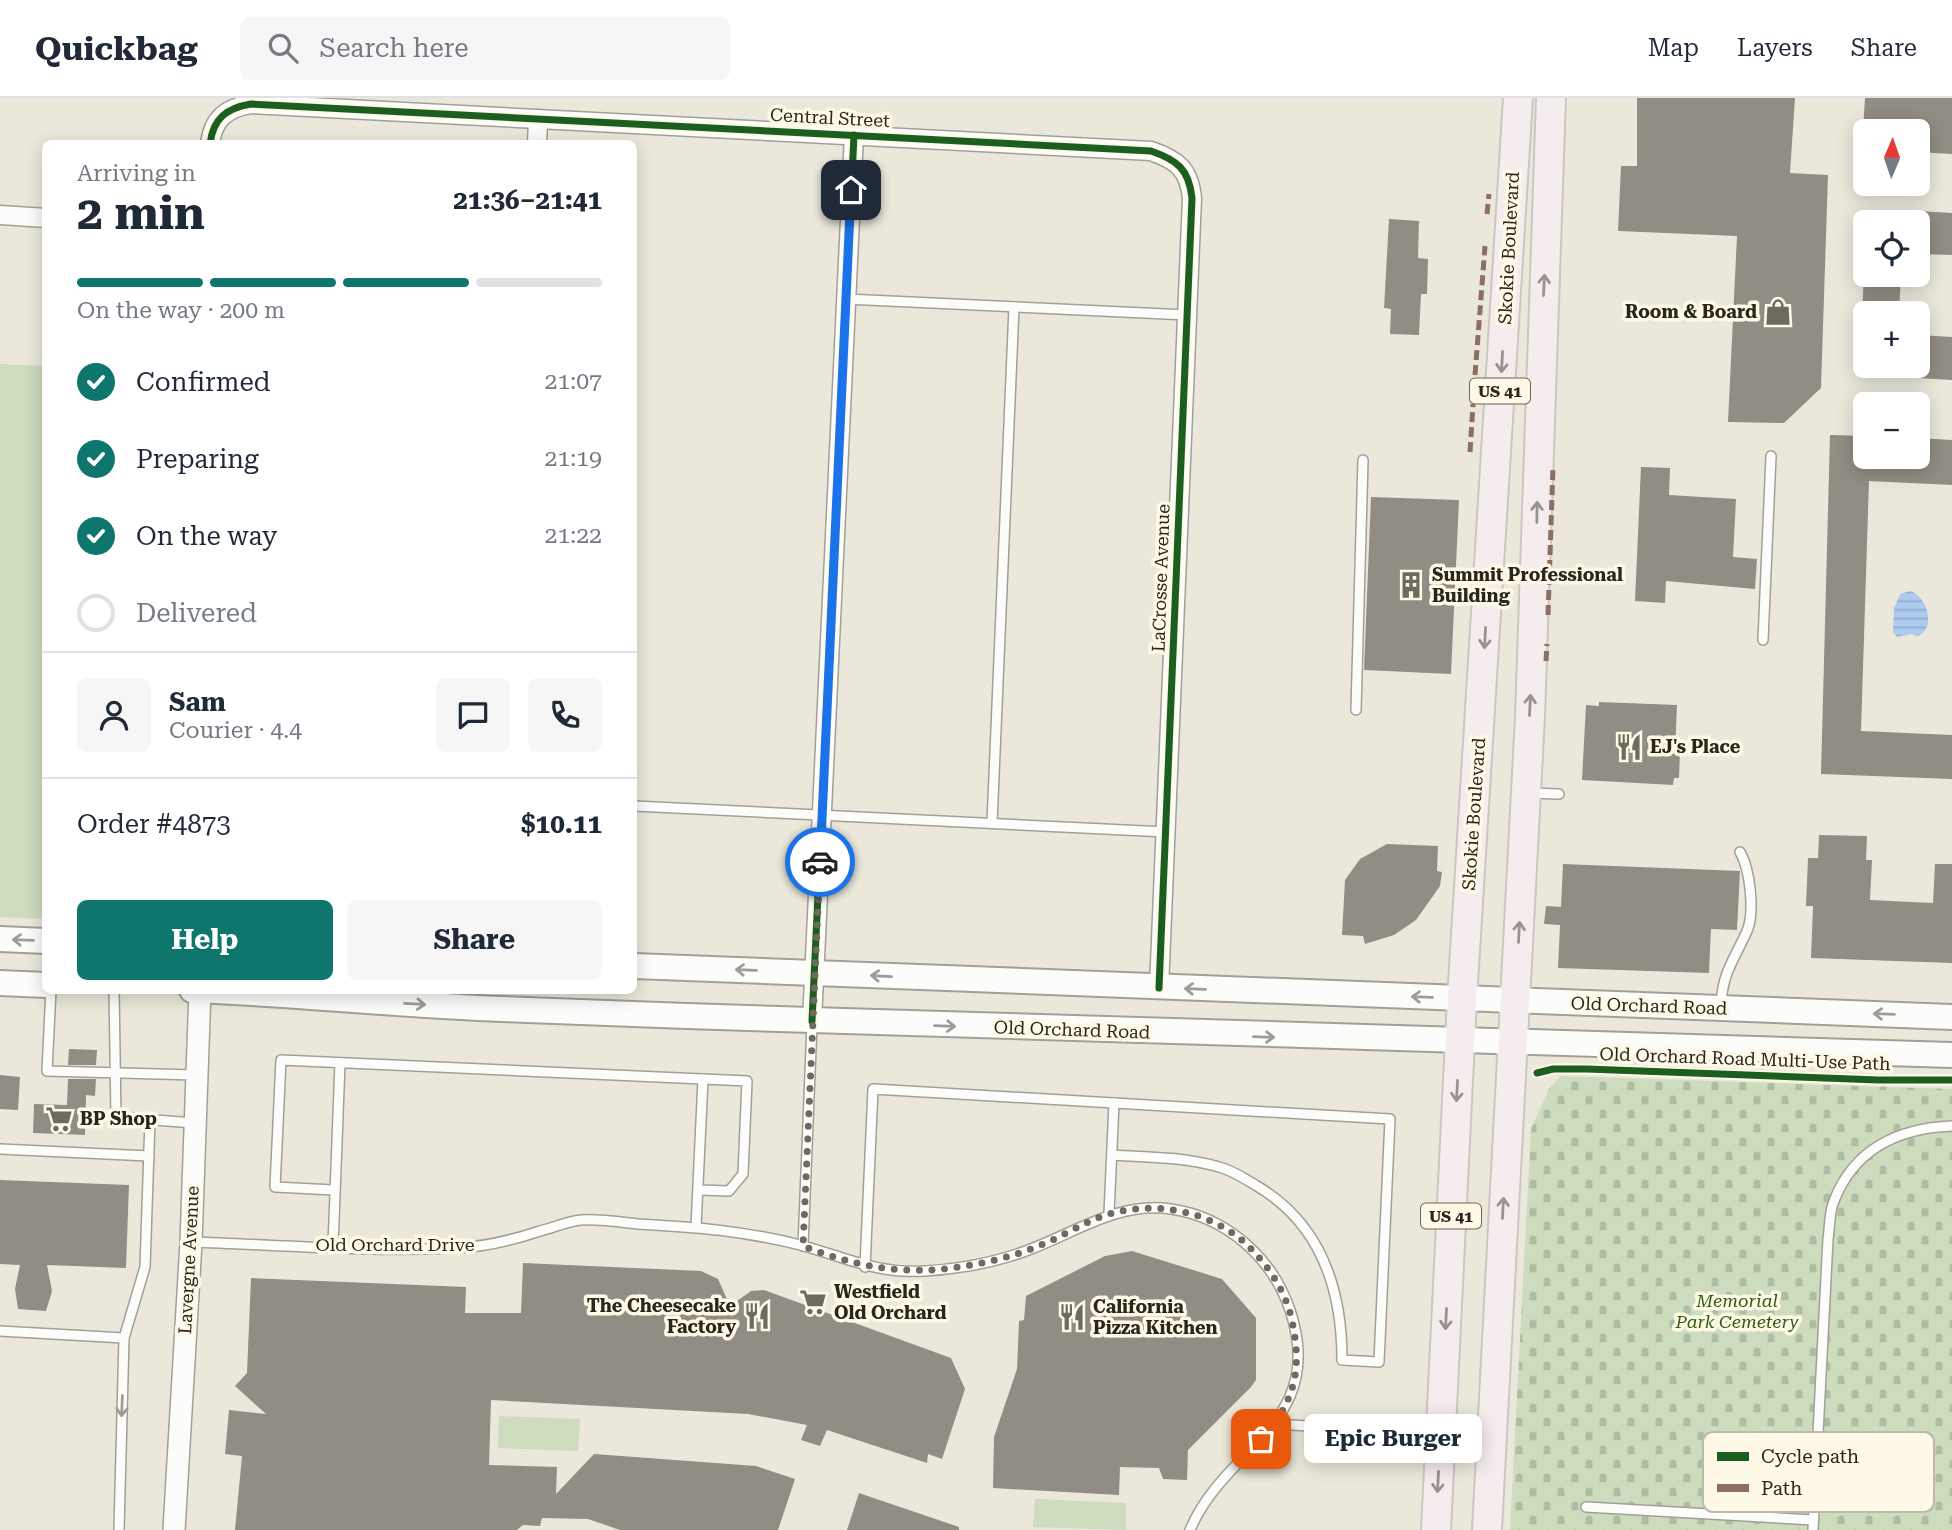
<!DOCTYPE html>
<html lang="en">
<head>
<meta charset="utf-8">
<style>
	body { margin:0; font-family:"Roboto Serif",serif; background:#f6f6f7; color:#1f2937; height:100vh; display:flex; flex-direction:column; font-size:26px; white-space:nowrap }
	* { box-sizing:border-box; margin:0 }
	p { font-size:23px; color:#747a83 }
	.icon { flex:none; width:38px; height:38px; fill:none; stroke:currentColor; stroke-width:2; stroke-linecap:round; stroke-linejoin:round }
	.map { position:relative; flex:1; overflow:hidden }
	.sheet { position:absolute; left:42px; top:42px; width:595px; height:854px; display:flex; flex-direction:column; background:#fff; border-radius:10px; box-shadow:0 4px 18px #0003 }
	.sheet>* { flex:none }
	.needle { width:46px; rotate:2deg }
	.controls { position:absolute; left:1853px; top:21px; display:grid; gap:14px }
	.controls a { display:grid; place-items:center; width:77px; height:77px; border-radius:10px; background:#fff; box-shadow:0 4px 18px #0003; font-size:35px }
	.pin { position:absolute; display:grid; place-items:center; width:60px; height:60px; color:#fff; margin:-30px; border-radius:14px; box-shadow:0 4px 10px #0006 }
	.courier { position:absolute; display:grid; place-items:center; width:70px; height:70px; margin:-35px; border:5px solid #1a73e8; border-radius:50%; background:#fff; color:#222; box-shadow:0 2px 9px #0007 }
	.bubble { position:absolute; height:49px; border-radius:10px; background:#fff; box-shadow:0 4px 18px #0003; font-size:23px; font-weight:700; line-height:49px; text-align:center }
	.overview em { font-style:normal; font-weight:700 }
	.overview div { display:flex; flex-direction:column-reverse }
	.overview { display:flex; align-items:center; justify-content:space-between; height:119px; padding:0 35px }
	h1 { font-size:46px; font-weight:700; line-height:52px }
	.bar { display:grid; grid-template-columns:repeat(4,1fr); gap:10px 7px; align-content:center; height:84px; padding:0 35px }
	.bar i { height:9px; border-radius:5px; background:#e0e1e3 }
	.bar .on { background:#0f766e }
	.bar p { grid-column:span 4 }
	.line { display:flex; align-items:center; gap:18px; padding:0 35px; border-top:2px solid #e0e1e3 }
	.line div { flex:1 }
	.round { display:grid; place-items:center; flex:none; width:74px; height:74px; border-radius:10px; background:#f6f6f7 }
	ol { padding:0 35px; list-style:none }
	li { display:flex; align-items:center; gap:21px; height:77px }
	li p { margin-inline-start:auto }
	li .icon { padding:7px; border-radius:50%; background:#0f766e; color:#fff; stroke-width:4 }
	li:last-child { color:#747a83 }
	li i { width:38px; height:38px; border:4px solid #e0e1e3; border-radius:50% }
	.action { display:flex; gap:14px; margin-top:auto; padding:14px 35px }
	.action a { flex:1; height:80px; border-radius:10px; background:#0f766e; color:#fff; font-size:28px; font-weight:700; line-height:80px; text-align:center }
	.action a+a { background:#f6f6f7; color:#1f2937 }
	header { display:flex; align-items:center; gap:42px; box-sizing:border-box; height:98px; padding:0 35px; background:#fff; border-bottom:2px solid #e0e1e3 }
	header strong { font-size:33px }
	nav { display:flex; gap:38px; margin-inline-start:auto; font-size:24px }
	.search { width:490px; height:63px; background:#f6f6f7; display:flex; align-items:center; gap:18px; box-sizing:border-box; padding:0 24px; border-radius:10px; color:#747a83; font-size:26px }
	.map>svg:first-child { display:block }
	.cemetery { fill:url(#cemetery-stones) }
	.green { fill:#ccdcbd }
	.water { fill:url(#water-rules) }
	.building { fill:#918d84 }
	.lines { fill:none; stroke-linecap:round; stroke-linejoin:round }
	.service-casing { stroke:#a2a096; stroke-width:12 }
	.minor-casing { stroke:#a2a096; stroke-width:21 }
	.tertiary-casing { stroke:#a2a096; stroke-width:24 }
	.secondary-casing { stroke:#a2a096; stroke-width:28 }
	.primary-casing { stroke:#c9c7c1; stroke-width:32 }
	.service { stroke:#fcfcfa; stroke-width:9 }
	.minor { stroke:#fcfcfa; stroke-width:18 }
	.tertiary { stroke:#fcfcfa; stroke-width:21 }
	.secondary { stroke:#fcfcfa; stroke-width:24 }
	.primary { stroke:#f5eded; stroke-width:28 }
	.quiet { stroke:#8d6e63; stroke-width:5; stroke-dasharray:10 5; stroke-linecap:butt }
	.cycleway-casing { stroke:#fef8e6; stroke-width:11 }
	.cycleway { stroke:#1b5e20; stroke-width:7 }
	.oneway { stroke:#999390 }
	.oneway2 { stroke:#9d9c97 }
	.done { stroke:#6d6a60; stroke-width:7; stroke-dasharray:0 12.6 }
	.route { stroke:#1a73e8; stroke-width:9 }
	.labels { text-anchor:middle; stroke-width:7; stroke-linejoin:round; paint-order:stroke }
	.shield { fill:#fef8e6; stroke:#69655a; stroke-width:2 }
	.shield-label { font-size:16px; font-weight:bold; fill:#29261e }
	.street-label { font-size:18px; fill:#29261e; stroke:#fef8e6 }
	.poi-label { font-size:18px; font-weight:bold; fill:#29261e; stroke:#fef8e6; text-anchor:start }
	.park-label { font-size:18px; font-style:italic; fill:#2f5d10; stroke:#fef8e6 }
	.key { fill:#fef8e6; stroke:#beb9aa; stroke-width:2 }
	.key-label { font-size:19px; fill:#29261e }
</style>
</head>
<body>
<header>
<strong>Quickbag</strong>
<div class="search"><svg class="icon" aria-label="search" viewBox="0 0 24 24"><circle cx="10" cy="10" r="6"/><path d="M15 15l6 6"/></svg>Search here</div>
<nav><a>Map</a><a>Layers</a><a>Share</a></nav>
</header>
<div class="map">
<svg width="1952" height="1432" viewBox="0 0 1952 1432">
	<defs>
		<pattern id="cemetery-stones" width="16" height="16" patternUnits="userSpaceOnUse" patternTransform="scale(1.75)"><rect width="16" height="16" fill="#ccdcbd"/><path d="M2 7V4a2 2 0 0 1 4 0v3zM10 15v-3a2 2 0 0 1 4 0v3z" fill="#afbda2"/></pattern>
		<pattern id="water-rules" width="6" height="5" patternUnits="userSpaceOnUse" patternTransform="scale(1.75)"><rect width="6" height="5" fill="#adcbee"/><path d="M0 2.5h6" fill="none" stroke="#95aecc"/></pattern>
	</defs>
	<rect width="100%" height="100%" fill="#ebe8db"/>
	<!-- cemetery -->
	<polygon class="cemetery" points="1561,978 1952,991 1952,1432 1510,1432 1531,1031 1549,991"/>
	<!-- green -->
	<g class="green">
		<polygon points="0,266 45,268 45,821 0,819"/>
		<polygon points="499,1318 580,1321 578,1353 498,1350"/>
		<polygon points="1035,1401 1126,1405 1126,1432 1033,1429"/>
	</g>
	<!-- water -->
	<path class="water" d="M1910 493C1927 498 1937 530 1918 538L1911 536 1897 539 1893 534 1894 510 1900 496Z"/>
	<!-- building -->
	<g class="building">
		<polygon points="1637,0 1795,0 1790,75 1828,77 1821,290 1784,325 1728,324 1737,138 1618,133 1621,68 1637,68"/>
		<polygon points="1865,0 1952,0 1952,56 1918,54 1918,33 1863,33"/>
		<polygon points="1918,113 1952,115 1952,157 1918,156"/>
		<polygon points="1389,121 1419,123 1418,160 1428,161 1427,196 1421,196 1419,237 1390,236 1391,211 1384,210"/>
		<polygon points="1864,177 1901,177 1899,215 1862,215"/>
		<polygon points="1918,237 1952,239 1952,282 1918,280"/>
		<polygon points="1830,337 1866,338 1866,359 1918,359 1918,340 1952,342 1952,387 1869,383 1861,633 1952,637 1952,681 1821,676"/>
		<polygon points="1641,369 1670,370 1669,397 1736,401 1733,459 1757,461 1755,491 1666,483 1665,505 1635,503"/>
		<polygon points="1371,399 1459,402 1451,576 1364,572"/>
		<polygon points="1599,604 1677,607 1675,654 1680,654 1679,680 1674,680 1673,687 1582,682 1586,607 1599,608"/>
		<polygon points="1819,737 1867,738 1866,762 1872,762 1870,802 1933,805 1935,766 1952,766 1952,865 1811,860 1813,808 1806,808 1808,760 1818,760"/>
		<polygon points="1387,746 1438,748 1437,773 1442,774 1440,788 1416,822 1394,837 1365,846 1363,838 1342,837 1345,782 1360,761"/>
		<polygon points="1563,766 1740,773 1737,832 1711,831 1709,875 1558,870 1560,827 1544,826 1546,808 1561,809"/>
		<polygon points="69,951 97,952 96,967 68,967"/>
		<polygon points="0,977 20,979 18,1012 0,1011"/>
		<polygon points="68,981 96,981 95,998 86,997 85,1037 33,1035 34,1006 67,1007"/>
		<polygon points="0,1082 129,1087 126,1170 47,1167 52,1193 46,1213 18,1211 15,1191 20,1167 0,1166"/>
		<polygon points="1132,1153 1222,1181 1256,1220 1256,1282 1251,1289 1188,1352 1187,1382 1163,1381 1159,1370 1120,1369 1119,1397 993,1390 994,1339 1017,1271 1019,1223 1024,1222 1026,1198 1105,1158"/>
		<polygon points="523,1165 701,1173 718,1181 730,1208 751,1193 764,1192 951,1260 965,1291 942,1361 928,1356 927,1365 827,1332 820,1348 801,1342 807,1327 748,1316 491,1302 489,1367 557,1369 556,1396 594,1356 756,1368 795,1381 778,1432 620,1432 588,1421 542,1420 540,1428 523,1427 517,1432 235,1432 242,1358 225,1356 229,1312 266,1316 235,1288 247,1275 251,1180 466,1189 465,1215 521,1215"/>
		<polygon points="859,1395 959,1429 959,1432 847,1432"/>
	</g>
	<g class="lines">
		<defs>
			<g id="service">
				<polyline points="846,201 1187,217"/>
				<polyline points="1763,542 1771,358"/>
				<polyline points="1356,612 1363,362"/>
				<polyline points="1530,695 1559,696"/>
				<polyline points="634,708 1166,734"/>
				<polyline points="992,725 1014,209"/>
				<polyline points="51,892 47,973 195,977"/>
				<polyline points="114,892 116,1019 194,1025"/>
				<path d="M1721 908C1722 875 1734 862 1747 833 1755 814 1750 771 1740 754"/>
				<polyline points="0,1051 149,1058"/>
				<polyline points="334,1092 275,1089 281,962 747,983 743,1076 729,1093 699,1092"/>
				<polyline points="1109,1116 1114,1005"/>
				<polyline points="696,1129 703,981"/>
				<path d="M193 1144C280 1147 369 1154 456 1150 485 1149 513 1142 540 1133 553 1130 568 1123 581 1122 600 1121 620 1124 638 1126 694 1129 746 1133 800 1147 845 1159 876 1176 925 1173 957 1171 992 1165 1023 1154 1072 1137 1116 1103 1171 1111 1226 1119 1272 1159 1290 1212 1328 1326 1225 1348 1190 1432"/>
				<polyline points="333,1148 340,965"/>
				<polyline points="803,1148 812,926"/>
				<path d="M865 1169 873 991 1390 1021 1379 1264 1342 1262C1342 1190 1321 1126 1257 1088 1245 1081 1232 1072 1219 1069 1184 1059 1148 1059 1112 1057"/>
				<polyline points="0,1233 124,1240"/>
				<polyline points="1275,1326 1490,1339"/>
				<polyline points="1586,1409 1813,1422"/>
				<polyline points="119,1432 124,1240 145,1169 150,1022"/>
				<path d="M1813 1432 1828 1141C1830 1129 1829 1114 1834 1103 1854 1051 1899 1030 1952 1028"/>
			</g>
			<g id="minor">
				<path d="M210 46C213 20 227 10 251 6L1151 53C1177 62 1189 71 1192 100L1159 890"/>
				<polyline points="537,46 538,21"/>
				<polyline points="0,117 46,120"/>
				<polyline points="812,923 854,37"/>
			</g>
			<polyline id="tertiary" points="174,1432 191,1144 200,892"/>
			<g id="secondary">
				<polyline points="0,841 46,843"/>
				<polyline points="634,868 1952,919"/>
				<polyline points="0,885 46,887"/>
				<path d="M192 892C296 896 398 907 502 911 985 930 1468 946 1952 957"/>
			</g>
			<g id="primary">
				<polyline points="1436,1432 1462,901 1518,0"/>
				<polyline points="1487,1432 1530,618 1551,0"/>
			</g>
		</defs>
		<!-- service casing -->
		<use href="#service" class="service-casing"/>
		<!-- minor casing -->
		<use href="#minor" class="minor-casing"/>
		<!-- tertiary casing -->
		<use href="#tertiary" class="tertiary-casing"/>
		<!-- secondary casing -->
		<use href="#secondary" class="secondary-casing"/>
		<!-- primary casing -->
		<use href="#primary" class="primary-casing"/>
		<!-- service -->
		<use href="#service" class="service"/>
		<!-- minor -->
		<use href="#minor" class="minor"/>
		<!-- tertiary -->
		<use href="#tertiary" class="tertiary"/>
		<!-- secondary -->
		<use href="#secondary" class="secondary"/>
		<!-- primary -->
		<use href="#primary" class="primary"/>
		<!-- quiet -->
		<g class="quiet">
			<polyline points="1487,116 1489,96"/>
			<polyline points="1475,277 1485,148"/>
			<polyline points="1470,354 1473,306"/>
			<polyline points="1548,517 1553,368"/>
			<polyline points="1546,563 1547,546"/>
		</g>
		<defs>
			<g id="cycleway">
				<path d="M210 46C213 20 227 10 251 6L1151 53C1177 62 1189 71 1192 100L1159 890"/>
				<polyline points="812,923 854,37"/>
				<polyline points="1537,975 1553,971 1587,971 1878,982 1952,982"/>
			</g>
		</defs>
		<!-- cycleway casing -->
		<use href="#cycleway" class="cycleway-casing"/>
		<!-- cycleway -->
		<use href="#cycleway" class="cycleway"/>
	</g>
	<!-- one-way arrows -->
	<defs><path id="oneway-shaft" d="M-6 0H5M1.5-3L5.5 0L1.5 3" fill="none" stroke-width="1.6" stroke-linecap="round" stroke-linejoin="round" transform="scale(1.75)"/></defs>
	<g class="oneway">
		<use href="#oneway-shaft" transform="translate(1544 187) rotate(-87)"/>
		<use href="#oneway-shaft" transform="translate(1502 264) rotate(93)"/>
		<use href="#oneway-shaft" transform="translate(1537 414) rotate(-89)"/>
		<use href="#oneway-shaft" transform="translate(1485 540) rotate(93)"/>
		<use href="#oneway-shaft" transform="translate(1530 607) rotate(-87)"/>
		<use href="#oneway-shaft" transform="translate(1519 834) rotate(-87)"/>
		<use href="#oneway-shaft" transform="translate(1457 993) rotate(93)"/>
		<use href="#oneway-shaft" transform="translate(1503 1110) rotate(-87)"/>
		<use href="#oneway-shaft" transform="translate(1446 1221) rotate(93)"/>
		<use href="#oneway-shaft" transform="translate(1438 1384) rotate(93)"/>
	</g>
	<g class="oneway2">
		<use href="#oneway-shaft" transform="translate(23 842) rotate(-178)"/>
		<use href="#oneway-shaft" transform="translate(746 872) rotate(-178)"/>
		<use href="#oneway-shaft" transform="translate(881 878) rotate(-177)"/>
		<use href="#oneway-shaft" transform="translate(1195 891) rotate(-178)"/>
		<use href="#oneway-shaft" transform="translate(1422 899) rotate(-178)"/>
		<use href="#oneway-shaft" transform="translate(415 906) rotate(3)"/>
		<use href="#oneway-shaft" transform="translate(1884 916) rotate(-178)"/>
		<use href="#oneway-shaft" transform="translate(945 928) rotate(2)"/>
		<use href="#oneway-shaft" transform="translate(1264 939) rotate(2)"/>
		<use href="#oneway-shaft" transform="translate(122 1308) rotate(92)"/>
	</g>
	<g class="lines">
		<!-- done -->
		<path class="done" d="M820 764 803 1148C855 1168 903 1178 959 1169 987 1165 1015 1158 1041 1147 1064 1138 1085 1123 1109 1116 1155 1103 1207 1112 1244 1144 1265 1163 1285 1191 1291 1219 1303 1268 1296 1304 1261 1341"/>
		<!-- route -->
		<polyline class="route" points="820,764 851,92"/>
	</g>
	<!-- icons -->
	<defs>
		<symbol id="shop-bare" viewBox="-9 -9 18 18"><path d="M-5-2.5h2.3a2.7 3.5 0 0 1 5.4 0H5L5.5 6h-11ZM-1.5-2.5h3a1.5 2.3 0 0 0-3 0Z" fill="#6d6a60" stroke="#fef8e6" stroke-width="2.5" paint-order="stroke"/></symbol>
		<symbol id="building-bare" viewBox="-9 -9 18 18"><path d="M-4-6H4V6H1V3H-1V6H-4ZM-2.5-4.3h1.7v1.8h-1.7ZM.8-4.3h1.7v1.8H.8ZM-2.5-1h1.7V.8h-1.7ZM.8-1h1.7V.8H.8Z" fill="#6d6a60" stroke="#fef8e6" stroke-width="2.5" paint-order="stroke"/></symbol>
		<symbol id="restaurant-bare" viewBox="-9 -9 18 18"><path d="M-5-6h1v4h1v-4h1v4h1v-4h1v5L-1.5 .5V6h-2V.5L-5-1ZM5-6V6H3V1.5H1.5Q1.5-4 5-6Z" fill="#6d6a60" stroke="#fef8e6" stroke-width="2.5" paint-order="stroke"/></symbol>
		<symbol id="supermarket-bare" viewBox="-9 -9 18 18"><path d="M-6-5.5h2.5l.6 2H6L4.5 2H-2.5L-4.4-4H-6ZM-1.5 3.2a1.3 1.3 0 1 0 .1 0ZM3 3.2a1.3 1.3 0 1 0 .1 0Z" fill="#6d6a60" stroke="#fef8e6" stroke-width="2.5" paint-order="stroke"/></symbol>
	</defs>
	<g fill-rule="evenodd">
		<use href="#shop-bare" x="1759" y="195" width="38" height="38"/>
		<use href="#building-bare" x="1392" y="468" width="38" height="38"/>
		<use href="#restaurant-bare" x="1610" y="630" width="38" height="38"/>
		<use href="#supermarket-bare" x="40" y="1002" width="38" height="38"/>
		<use href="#supermarket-bare" x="794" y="1185" width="38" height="38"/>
		<use href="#restaurant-bare" x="738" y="1199" width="38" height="38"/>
		<use href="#restaurant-bare" x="1053" y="1200" width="38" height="38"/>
	</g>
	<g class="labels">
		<!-- shield labels -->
		<g class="shield">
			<rect x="1470" y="280.5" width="60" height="25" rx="5"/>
			<rect x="1421" y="1105.5" width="60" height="25" rx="5"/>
		</g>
		<g class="shield-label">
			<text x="1500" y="299">US 41</text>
			<text x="1451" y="1124">US 41</text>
		</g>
		<!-- street labels -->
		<g class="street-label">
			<text transform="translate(830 20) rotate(3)" y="6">Central Street</text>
			<text transform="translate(1509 150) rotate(-87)" y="6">Skokie Boulevard</text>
			<text transform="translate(1161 480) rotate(-88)" y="6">LaCrosse Avenue</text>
			<text transform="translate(1474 716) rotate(-86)" y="6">Skokie Boulevard</text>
			<text transform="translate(1649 908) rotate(2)" y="6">Old Orchard Road</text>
			<text transform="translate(1072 932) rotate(2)" y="6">Old Orchard Road</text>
			<text transform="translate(1745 961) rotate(2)" y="6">Old Orchard Road Multi-Use Path</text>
			<text x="395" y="1153">Old Orchard Drive</text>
			<text transform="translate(189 1162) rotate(-87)" y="6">Lavergne Avenue</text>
		</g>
		<!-- poi labels -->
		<g class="poi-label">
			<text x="1757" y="220" text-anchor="end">Room &amp; Board</text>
			<text x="1432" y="483">Summit Professional<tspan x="1432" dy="21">Building</tspan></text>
			<text x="1650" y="655">EJ's Place</text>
			<text x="80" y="1027">BP Shop</text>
			<text x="834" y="1200">Westfield<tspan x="834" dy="21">Old Orchard</tspan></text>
			<text x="736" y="1214" text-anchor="end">The Cheesecake<tspan x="736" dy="21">Factory</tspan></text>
			<text x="1093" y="1215">California<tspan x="1093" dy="21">Pizza Kitchen</tspan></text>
		</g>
		<!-- park labels -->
		<g class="park-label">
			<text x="1737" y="1209">Memorial<tspan x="1737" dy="21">Park Cemetery</tspan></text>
		</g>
	</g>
	<!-- legend -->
	<rect x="1703" y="1334" width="231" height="80" rx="10" class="key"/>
	<rect x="1717" y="1354" width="32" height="9" fill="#1b5e20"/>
	<rect x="1717" y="1386" width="32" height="8" fill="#8d6e63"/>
	<g class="key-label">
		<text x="1761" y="1365">Cycle path</text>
		<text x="1761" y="1397">Path</text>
	</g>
</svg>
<div class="controls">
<a><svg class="needle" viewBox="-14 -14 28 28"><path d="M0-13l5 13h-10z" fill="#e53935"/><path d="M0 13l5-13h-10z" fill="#747a83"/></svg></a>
<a><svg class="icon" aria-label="locate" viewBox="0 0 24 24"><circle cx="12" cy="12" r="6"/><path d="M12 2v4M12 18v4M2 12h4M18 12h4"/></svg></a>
<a>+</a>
<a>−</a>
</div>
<div class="pin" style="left:1261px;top:1341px;background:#ea580c"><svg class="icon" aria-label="bag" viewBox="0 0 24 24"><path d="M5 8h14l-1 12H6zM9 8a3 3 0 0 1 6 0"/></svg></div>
<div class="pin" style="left:851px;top:92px;background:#1f2937"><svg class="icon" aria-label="home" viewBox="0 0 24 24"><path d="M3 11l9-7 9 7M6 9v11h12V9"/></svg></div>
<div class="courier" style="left:820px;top:764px"><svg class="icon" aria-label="car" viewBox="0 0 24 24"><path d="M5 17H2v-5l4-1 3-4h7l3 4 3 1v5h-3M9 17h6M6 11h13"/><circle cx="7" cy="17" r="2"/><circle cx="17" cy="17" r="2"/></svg></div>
<div class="bubble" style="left:1304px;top:1316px;width:178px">Epic Burger</div>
<section class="sheet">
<div class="overview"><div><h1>2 min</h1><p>Arriving in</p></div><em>21:36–21:41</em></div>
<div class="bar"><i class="on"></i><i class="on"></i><i class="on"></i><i></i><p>On the way · 200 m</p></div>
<ol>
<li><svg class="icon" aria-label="check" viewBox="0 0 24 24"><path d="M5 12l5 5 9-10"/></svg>Confirmed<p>21:07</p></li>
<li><svg class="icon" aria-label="check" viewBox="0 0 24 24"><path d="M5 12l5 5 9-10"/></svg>Preparing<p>21:19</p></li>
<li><svg class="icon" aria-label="check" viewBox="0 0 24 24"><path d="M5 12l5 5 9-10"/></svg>On the way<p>21:22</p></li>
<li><i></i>Delivered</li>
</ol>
<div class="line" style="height:126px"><a class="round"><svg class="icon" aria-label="person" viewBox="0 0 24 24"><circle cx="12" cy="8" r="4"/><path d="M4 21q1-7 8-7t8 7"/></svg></a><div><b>Sam</b><p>Courier · 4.4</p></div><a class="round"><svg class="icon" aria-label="chat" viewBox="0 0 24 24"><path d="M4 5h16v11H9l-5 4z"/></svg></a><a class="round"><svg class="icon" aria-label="phone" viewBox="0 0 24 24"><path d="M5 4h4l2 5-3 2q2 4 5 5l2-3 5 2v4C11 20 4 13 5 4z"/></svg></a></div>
<div class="line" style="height:91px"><div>Order #4873</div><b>$10.11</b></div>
<div class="action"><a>Help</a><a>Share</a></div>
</section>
</div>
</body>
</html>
